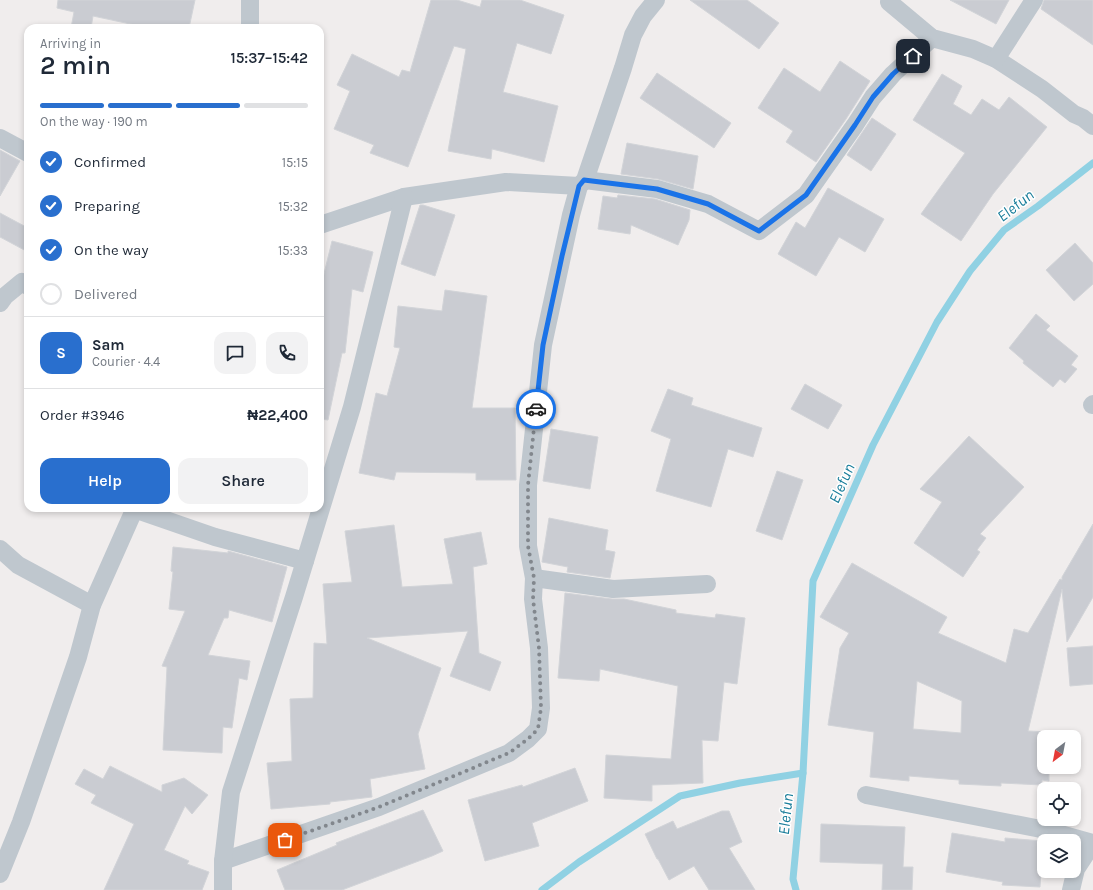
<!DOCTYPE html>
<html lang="en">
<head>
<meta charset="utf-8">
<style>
	body { margin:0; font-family:Karla,sans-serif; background:#f2f2f3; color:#1f2937; height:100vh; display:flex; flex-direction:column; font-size:15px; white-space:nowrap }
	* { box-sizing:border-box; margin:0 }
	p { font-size:13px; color:#747a83 }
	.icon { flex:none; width:22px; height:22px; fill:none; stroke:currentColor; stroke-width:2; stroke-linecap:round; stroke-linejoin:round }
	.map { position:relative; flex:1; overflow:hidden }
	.details { position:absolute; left:24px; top:24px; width:300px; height:488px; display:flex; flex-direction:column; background:#fff; border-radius:12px; box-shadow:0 2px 6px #0003 }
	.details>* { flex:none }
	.needle { width:26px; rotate:212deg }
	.buttons { position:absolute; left:1037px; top:730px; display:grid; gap:8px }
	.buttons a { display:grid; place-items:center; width:44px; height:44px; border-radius:8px; background:#fff; box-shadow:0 2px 6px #0003; font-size:20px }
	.pin { position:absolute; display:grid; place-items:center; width:34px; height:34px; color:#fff; margin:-17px; border-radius:8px; box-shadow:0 2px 6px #0006 }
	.courier { position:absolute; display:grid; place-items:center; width:40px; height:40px; margin:-20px; border:3px solid #1a73e8; border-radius:50%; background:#fff; color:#222; box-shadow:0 1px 5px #0007 }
	.overview em { font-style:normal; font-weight:600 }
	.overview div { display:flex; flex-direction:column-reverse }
	.overview { display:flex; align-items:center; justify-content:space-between; height:68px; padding:0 16px }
	h1 { font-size:26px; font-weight:600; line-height:30px }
	.bar { display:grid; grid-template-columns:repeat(4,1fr); gap:6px 4px; align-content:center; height:48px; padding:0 16px }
	.bar i { height:5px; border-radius:3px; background:#e0e1e3 }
	.bar .on { background:#296fce }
	.bar p { grid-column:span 4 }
	.line { display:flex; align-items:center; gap:10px; padding:0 16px; border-top:1px solid #e0e1e3 }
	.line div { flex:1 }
	.round { display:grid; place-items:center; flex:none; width:42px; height:42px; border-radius:12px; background:#f2f2f3 }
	ol { padding:0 16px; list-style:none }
	li { display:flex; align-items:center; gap:12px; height:44px }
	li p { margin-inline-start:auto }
	li .icon { padding:4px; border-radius:50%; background:#296fce; color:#fff; stroke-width:4 }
	li:last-child { color:#747a83 }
	li i { width:22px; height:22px; border:2px solid #e0e1e3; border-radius:50% }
	.primary-button { display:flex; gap:8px; margin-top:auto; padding:8px 16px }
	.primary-button a { flex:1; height:46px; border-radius:12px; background:#296fce; color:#fff; font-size:16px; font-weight:600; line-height:46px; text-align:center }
	.primary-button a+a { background:#f2f2f3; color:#1f2937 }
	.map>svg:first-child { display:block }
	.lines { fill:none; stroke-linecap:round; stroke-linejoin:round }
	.stream { stroke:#90d1e3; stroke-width:7 }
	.building { fill:#caccd2; stroke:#d2d4d8; fill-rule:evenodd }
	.minor { stroke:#bfc7ce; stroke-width:18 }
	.done { stroke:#82878d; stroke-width:4; stroke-dasharray:0 7.2 }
	.route { stroke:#1a73e8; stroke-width:5 }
	.labels { text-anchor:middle; stroke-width:3; stroke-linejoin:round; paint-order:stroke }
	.water-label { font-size:16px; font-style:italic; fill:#197d9a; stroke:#fff }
</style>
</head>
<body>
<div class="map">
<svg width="1093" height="890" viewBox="0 0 1093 890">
	<rect width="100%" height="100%" fill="#f0eded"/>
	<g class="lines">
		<!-- stream -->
		<g class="stream">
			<polyline points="542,890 579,862 680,796 740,783 803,773"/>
			<polyline points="796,890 793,879 803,773 813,581 873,445 937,322 970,271 1004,230 1038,206 1093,163"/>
		</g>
	</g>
	<!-- building -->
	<g class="building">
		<polygon points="58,0 195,0 189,28 149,28 93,16 91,28 71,28 74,12 57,8"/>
		<polygon points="431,0 457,0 480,7 482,0 520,0 564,15 551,54 517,43 503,92 558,106 544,162 492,149 491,159 448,151 466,49 454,46 408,167 370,153 374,145 334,129 350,91 337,85 352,54 399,77 402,70 410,72"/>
		<polygon points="690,0 747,0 779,23 759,49"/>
		<polygon points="950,0 1009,0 996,24"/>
		<polygon points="1044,0 1093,0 1093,45 1041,9"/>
		<polygon points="840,61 870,81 846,119 816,162 786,142 793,131 758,108 784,68 820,92"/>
		<polygon points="657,73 731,123 714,148 640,98"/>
		<polygon points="942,74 962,86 953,104 971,115 982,99 999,110 1009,97 1047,127 993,194 961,241 921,214 965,153 913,120"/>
		<polygon points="872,118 896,134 871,171 847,155"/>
		<polygon points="627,143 698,156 693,189 658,179 621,174"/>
		<polygon points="0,150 20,161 0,196"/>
		<polygon points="828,188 884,219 865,252 839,237 816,276 778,254 796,222 805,228"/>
		<polygon points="618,195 655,199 690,210 689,220 678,245 631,225 630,234 598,229 603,196 617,198"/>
		<polygon points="420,205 423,205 455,215 435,276 401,264"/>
		<polygon points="0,213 28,228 28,252 0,237"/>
		<polygon points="332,241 373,252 363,292 352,289 345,353 342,353 328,420 320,419 320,290"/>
		<polygon points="1075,243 1093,263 1093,284 1074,301 1046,270"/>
		<polygon points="445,290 487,296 472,408 515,408 516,480 476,480 476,473 396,472 394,480 359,473 376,393 387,396 400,348 394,347 398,306 442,311"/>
		<polygon points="1036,314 1050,326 1046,330 1078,356 1071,365 1077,369 1065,383 1060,379 1053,387 1023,363 1024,361 1009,348"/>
		<polygon points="805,384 842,405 828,429 791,409"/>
		<polygon points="668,389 693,398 691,405 762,428 753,457 728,449 711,507 656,491 671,439 651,431"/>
		<polygon points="551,429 598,437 590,489 543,481"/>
		<polygon points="969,436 1024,487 980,534 986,538 977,550 980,552 963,577 914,543 942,502 920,489"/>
		<polygon points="777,471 803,480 782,540 756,531"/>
		<polygon points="549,518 608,530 605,550 615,552 610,578 567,572 568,567 542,562"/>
		<path d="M1093 524V597L1067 642 1062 589 1028 731 1051 732V737H1044V767H1049V781L1042 780V785L1001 783V786L959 784V780L909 776V781L870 777 874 732 828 725 840 648 849 633 820 617 852 563 947 617 938 633 1006 663 1014 629 1028 633 1060 579 1062 580V577ZM917 681 962 701 961 733 913 729Z"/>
		<polygon points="394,525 402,587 453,584 444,539 481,532 487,564 473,567 479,653 501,662 490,691 450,676 468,631 367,638 441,668 418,734 425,769 370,779 372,797 330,802 330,804 271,809 267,763 292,761 290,699 313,698 314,643 327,644 323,584 352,582 345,531"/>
		<polygon points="173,547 228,553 228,551 287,567 272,622 229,610 228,618 224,618 208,655 250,661 247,680 239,678 232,728 223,727 222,753 163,750 167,667 162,666 185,611 169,609 173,572 171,571"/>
		<polygon points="565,593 612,599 624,599 676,610 676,613 715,618 716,614 745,618 737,684 724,682 718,741 702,740 703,783 652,785 652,801 604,798 606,755 671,759 678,686 600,669 599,681 558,678"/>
		<polygon points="1093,646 1093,684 1070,686 1067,648"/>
		<polygon points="110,766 162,792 162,785 184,778 208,795 192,814 185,806 164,850 189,861 187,864 209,872 202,890 104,890 134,824 91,803 96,795 75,784 84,769 103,779"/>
		<polygon points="575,768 588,801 532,823 539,846 485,861 468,800 522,785 523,787"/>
		<polygon points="423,810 443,851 432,856 342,890 285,890 277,870 337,845 336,843"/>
		<polygon points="722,811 729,811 742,842 729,848 755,890 709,890 694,866 669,880 658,859 657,859 645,834 673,821 677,829"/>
		<polygon points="821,824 905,827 903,867 913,867 912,890 882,890 883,864 820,862"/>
		<polygon points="952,833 1005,842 1005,838 1043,841 1040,887 1002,885 1003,882 946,872"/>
	</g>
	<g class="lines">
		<!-- minor -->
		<g class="minor">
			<polyline points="890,0 889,2 932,38 973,49 996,59 1042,89 1074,114 1083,118 1093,126"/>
			<polyline points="250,28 250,0"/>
			<polyline points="996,59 1034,0"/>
			<polyline points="0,138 28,153"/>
			<polyline points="585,180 657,189 708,204 759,231 806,195 855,125 873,97 893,74 932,38"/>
			<polyline points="320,225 404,197 506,182 579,186"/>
			<polyline points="0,303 5,296 22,282 28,286"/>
			<polyline points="1092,405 1093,404"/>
			<polyline points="134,509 215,537 305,561"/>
			<polyline points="0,549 18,565 92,605"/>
			<polyline points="534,578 613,589 707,584"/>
			<polyline points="866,795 1046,830 1093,843"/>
			<polyline points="223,861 379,807 509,753 528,739 538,729 541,708 539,648 533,599 534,578 528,546 528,485 543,345 571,215 579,186 585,180 623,68 633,35 643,16 656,0"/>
			<polyline points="0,874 21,822 78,657 92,605 135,508"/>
			<polyline points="223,890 223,861 231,792 294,597 352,407 404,197"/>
			<polyline points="1071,890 1076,869 1093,843"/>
		</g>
	</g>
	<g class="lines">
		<!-- done -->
		<polyline class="done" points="285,840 379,807 509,753 528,739 538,729 541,708 539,648 533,599 534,578 528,546 528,485 536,409"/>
		<!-- route -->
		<polyline class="route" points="536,409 543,345 562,256 579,186 584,180 657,189 708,204 759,231 806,195 855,125 873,97 893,74 913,56"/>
	</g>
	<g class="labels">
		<!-- water labels -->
		<g class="water-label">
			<text transform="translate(1015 205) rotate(-38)" y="6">Elefun</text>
			<text transform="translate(841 483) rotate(-66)" y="6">Elefun</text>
			<text transform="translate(785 814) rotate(-84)" y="6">Elefun</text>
		</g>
	</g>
</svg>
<div class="buttons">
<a><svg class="needle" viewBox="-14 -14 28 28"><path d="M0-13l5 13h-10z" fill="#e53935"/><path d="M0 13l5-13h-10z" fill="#747a83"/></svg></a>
<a><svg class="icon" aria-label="locate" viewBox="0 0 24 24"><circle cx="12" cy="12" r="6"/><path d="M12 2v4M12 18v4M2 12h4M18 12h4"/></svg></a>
<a><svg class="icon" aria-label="layers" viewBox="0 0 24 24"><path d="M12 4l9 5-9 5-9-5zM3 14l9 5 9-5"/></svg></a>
</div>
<div class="pin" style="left:285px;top:840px;background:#ea580c"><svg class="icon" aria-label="bag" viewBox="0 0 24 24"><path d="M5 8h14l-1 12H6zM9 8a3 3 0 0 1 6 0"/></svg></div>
<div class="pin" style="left:913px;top:56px;background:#1f2937"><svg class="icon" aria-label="home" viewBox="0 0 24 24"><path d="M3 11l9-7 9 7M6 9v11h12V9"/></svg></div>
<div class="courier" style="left:536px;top:409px"><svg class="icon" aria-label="car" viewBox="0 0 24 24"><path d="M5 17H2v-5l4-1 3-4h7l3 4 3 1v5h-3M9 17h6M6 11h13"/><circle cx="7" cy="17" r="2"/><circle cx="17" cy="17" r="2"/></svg></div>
<section class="details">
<div class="overview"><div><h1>2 min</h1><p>Arriving in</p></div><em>15:37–15:42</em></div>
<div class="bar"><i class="on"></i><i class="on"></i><i class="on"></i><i></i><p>On the way · 190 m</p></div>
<ol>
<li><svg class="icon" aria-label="check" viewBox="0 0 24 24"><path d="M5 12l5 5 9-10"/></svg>Confirmed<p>15:15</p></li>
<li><svg class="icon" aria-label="check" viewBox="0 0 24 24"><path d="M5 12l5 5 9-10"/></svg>Preparing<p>15:32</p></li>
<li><svg class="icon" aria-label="check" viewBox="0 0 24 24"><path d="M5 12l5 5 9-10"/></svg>On the way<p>15:33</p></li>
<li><i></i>Delivered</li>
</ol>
<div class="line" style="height:72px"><b class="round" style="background:#296fce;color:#fff">S</b><div><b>Sam</b><p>Courier · 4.4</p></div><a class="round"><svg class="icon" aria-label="chat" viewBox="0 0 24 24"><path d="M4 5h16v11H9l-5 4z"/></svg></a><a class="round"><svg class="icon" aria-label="phone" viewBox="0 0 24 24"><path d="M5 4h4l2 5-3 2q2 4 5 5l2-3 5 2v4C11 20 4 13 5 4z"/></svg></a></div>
<div class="line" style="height:52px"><div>Order #3946</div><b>₦22,400</b></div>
<div class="primary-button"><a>Help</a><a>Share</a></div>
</section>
</div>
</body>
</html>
